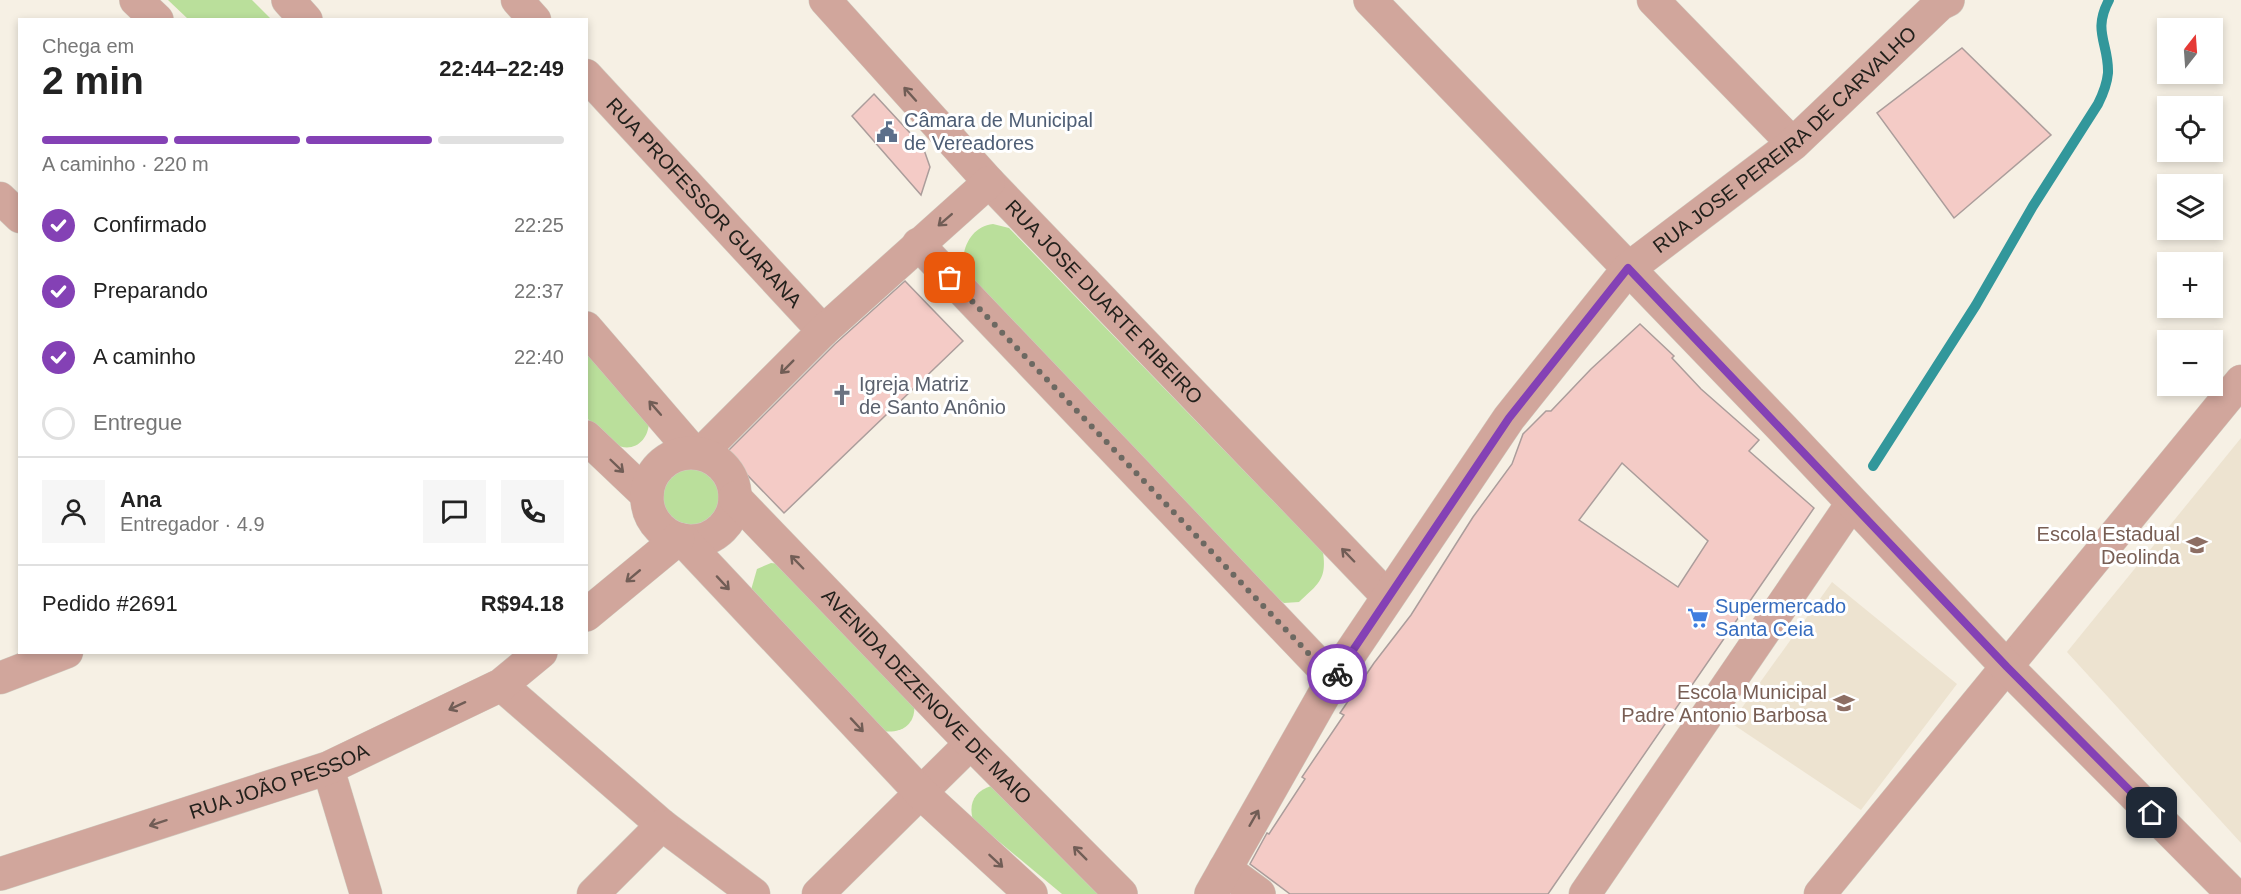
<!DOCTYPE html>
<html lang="pt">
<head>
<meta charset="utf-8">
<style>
	body { margin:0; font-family:Arial,sans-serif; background:#f6f6f6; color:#222; height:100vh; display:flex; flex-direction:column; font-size:22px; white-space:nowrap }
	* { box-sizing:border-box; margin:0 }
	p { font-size:20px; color:#767676 }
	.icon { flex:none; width:33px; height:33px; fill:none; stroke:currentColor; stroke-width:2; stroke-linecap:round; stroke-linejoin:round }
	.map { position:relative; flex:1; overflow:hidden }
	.panel { position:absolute; left:18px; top:18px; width:570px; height:636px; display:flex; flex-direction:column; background:#fff; border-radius:0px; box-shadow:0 3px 9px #0003 }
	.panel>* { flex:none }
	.needle { width:39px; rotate:17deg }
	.tools { position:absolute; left:2157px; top:18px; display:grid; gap:12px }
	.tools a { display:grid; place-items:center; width:66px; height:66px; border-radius:0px; background:#fff; box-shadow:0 3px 9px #0003; font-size:30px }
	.pin { position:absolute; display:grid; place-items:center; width:51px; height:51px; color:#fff; margin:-26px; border-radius:12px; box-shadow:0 3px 9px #0006 }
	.courier { position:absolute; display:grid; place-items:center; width:60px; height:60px; margin:-30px; border:4px solid #8441b5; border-radius:50%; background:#fff; color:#222; box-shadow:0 2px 8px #0007 }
	.headline em { font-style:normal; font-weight:700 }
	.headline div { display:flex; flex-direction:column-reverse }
	.headline { display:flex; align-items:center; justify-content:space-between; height:102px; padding:0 24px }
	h1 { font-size:39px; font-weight:700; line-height:45px }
	.bar { display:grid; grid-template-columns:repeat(4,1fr); gap:9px 6px; align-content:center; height:72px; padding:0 24px }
	.bar i { height:8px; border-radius:4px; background:#e0e0e0 }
	.bar .on { background:#8441b5 }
	.bar p { grid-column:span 4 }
	.line { display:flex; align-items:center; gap:15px; padding:0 24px; border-top:2px solid #e0e0e0 }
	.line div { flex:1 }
	.round { display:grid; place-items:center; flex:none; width:63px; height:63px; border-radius:0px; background:#f6f6f6 }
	ol { padding:0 24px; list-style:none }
	li { display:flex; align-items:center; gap:18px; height:66px }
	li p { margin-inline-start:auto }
	li .icon { padding:6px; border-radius:50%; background:#8441b5; color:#fff; stroke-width:4 }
	li:last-child { color:#767676 }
	li i { width:33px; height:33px; border:3px solid #e0e0e0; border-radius:50% }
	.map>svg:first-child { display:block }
	.built { fill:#ede3d0 }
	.green { fill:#badf9b }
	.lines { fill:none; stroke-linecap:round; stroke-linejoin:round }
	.stream { stroke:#32979b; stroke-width:10 }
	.building { fill:#f4cbc6; stroke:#ab9d9b; stroke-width:1.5; fill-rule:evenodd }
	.minor-casing { stroke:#d0cbc0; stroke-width:33 }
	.tertiary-casing { stroke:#d0cbc0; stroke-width:34 }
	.minor { stroke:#d1a69c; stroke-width:32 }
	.tertiary { stroke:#d1a69c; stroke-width:33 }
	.oneway { stroke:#715d56 }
	.done { stroke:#6d6962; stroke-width:6; stroke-dasharray:0 10.8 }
	.route { stroke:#8441b5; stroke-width:8 }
	.labels { text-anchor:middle; stroke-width:6; stroke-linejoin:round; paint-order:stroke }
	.service-label { font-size:20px; fill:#4e5e75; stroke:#fff; text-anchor:start }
	.street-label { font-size:20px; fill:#23211c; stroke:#fff }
	.worship-label { font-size:20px; fill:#5b616d; stroke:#fff; text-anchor:start }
	.education-label { font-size:20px; fill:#785e54; stroke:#fff; text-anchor:end }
	.shop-label { font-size:20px; fill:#366cbe; stroke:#fff; text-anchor:start }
</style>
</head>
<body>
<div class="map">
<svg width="2241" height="894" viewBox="0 0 2241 894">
	<rect width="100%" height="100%" fill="#f6f0e4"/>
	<!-- built -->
	<g class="built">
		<polygon points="2241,438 2241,843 2067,652"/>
		<polygon points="1832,582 1957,684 1861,810 1731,723"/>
	</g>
	<!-- green -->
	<g class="green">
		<polygon points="168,0 252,0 271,19 188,19"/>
		<path d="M993 224 1009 228 1323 552C1327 580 1318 584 1299 602L1284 603 1272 594 964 270C960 250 971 226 993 224Z"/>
		<path d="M586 342 649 421C649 441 633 454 614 444 604 438 595 426 587 418Z"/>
		<circle cx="691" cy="496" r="32"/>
		<path d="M771 563 780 564 914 702C917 724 902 734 882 731L751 590 757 569Z"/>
		<path d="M991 786 1105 894H1062L973 820C968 803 975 791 991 786Z"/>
	</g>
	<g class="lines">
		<!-- stream -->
		<path class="stream" d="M1873 466 1976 305 2033 206 2098 104C2103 94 2107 84 2108 73 2109 43 2092 32 2109 0"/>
	</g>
	<!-- building -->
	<g class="building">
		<polygon points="1962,48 2051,135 1954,218 1877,113"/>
		<polygon points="874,94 923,147 930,167 921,195 852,116"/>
		<polygon points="905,281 963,341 784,513 726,453 835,344"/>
		<path d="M1640 324 1674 356 1672 358 1701 389 1759 440 1749 451 1814 508 1548 894H1290L1250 864 1267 833 1269 834 1305 779 1302 777 1344 715 1340 713 1374 663 1411 615 1473 517 1512 464 1523 434 1546 411H1551L1591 369ZM1622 463 1708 541 1678 587 1579 520Z"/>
	</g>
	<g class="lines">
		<defs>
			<g id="minor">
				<polyline points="517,0 535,20"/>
				<path id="s1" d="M825 0 989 182 1388 597"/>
				<polyline points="1653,0 1793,144"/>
				<path id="s2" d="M586 75 823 331"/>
				<polyline points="0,198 20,217"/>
				<polyline points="918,244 1333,679"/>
				<polyline points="701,453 823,331 989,182"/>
				<polyline points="0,678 67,652"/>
				<polyline points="501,685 662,825 754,894"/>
				<polyline points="328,768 366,894"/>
				<polyline points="593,894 662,825"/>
				<polyline points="818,894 971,743"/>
				<polyline points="1585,894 1852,503"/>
				<polyline points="1820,894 2241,381"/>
			</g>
			<g id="tertiary">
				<polyline points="136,0 157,20"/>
				<polyline points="288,0 306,20"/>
				<polyline points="1370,0 1783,429 2007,667 2233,894"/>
				<polyline points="586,328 693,452"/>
				<polyline points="586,437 647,495"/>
				<circle cx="691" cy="497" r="44"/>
				<path id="s3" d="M735 498 971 743 1121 894"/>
				<polyline points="683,540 921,793 1031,894"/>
				<polyline points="586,615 678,539"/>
				<polyline points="1225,869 1259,894"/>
				<path id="s4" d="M0 874 328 768 501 685 541 652"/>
				<path id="s5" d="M1211 894 1333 679 1509 418 1628 269 1793 144 1940 4 1948 0"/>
			</g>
		</defs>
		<!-- minor casing -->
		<use href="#minor" class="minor-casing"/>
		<!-- tertiary casing -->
		<use href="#tertiary" class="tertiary-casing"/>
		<!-- minor -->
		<use href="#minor" class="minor"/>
		<!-- tertiary -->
		<use href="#tertiary" class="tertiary"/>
	</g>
	<!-- one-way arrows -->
	<defs><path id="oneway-shaft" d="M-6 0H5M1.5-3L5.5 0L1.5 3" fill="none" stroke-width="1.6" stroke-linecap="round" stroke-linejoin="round" transform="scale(1.5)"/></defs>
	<g class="oneway">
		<use href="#oneway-shaft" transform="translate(910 94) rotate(-132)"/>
		<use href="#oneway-shaft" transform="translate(945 220) rotate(139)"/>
		<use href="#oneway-shaft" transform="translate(787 367) rotate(135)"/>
		<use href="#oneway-shaft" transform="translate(655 408) rotate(-131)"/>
		<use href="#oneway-shaft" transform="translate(617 466) rotate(44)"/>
		<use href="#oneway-shaft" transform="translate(1348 555) rotate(-134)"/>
		<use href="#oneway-shaft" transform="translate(797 562) rotate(-134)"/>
		<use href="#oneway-shaft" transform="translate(633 576) rotate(140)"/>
		<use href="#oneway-shaft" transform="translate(723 583) rotate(47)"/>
		<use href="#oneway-shaft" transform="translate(457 706) rotate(155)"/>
		<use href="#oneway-shaft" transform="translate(857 725) rotate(47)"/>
		<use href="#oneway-shaft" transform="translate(1254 818) rotate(-60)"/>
		<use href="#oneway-shaft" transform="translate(158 823) rotate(162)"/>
		<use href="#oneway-shaft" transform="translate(1080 853) rotate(-135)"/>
		<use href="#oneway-shaft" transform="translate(996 861) rotate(43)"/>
	</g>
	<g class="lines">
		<!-- done -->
		<polyline class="done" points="950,278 1333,679 1337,674"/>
		<!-- route -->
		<polyline class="route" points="1337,674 1509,418 1628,268 2007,667 2152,813"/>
	</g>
	<!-- icons -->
	<defs>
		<symbol id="civic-bare" viewBox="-9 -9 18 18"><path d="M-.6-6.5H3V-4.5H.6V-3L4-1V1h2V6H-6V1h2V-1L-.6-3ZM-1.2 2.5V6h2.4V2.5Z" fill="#5c6f8a" stroke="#fff" stroke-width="2.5" paint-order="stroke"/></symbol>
		<symbol id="church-bare" viewBox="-9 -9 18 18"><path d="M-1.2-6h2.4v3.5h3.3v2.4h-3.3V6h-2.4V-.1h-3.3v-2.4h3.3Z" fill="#6b7280" stroke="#fff" stroke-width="2.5" paint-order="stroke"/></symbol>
		<symbol id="school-bare" viewBox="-9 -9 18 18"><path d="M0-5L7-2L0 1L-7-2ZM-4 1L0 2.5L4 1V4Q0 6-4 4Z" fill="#8d6e63" stroke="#fff" stroke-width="2.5" paint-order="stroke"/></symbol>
		<symbol id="supermarket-bare" viewBox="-9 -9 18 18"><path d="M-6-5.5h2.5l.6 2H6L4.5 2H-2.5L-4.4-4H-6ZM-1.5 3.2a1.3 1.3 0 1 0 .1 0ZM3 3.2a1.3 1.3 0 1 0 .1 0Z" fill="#3f7fe0" stroke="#fff" stroke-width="2.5" paint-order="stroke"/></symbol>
	</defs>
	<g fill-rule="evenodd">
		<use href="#civic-bare" x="872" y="117" width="30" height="30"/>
		<use href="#church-bare" x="827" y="380" width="30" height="30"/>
		<use href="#school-bare" x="2182" y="530" width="30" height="30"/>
		<use href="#supermarket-bare" x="1683" y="603" width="30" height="30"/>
		<use href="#school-bare" x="1829" y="688" width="30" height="30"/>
	</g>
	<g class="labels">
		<!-- service labels -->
		<g class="service-label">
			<text x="904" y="127">Câmara de Municipal<tspan x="904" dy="23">de Vereadores</tspan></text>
		</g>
		<!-- street labels -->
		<g class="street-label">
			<text dy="7" stroke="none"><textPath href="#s5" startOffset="956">RUA JOSE PEREIRA DE CARVALHO</textPath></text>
			<text dy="7" stroke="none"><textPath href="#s2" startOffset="174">RUA PROFESSOR GUARANA</textPath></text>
			<text dy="7" stroke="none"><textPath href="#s1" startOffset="411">RUA JOSE DUARTE RIBEIRO</textPath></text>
			<text dy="7" stroke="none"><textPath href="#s3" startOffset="276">AVENIDA DEZENOVE DE MAIO</textPath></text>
			<text dy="7" stroke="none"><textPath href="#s4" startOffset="294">RUA JOÃO PESSOA</textPath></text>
		</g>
		<!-- worship labels -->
		<g class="worship-label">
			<text x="859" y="391">Igreja Matriz<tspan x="859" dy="23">de Santo Anônio</tspan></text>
		</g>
		<!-- education labels -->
		<g class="education-label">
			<text x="2180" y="541">Escola Estadual<tspan x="2180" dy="23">Deolinda</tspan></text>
			<text x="1827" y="699">Escola Municipal<tspan x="1827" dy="23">Padre Antonio Barbosa</tspan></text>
		</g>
		<!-- shop labels -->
		<g class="shop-label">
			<text x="1715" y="613">Supermercado<tspan x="1715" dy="23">Santa Ceia</tspan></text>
		</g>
	</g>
</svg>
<div class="tools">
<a><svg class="needle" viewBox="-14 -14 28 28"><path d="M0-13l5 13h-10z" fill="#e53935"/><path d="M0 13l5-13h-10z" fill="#767676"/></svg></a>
<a><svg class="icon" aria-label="locate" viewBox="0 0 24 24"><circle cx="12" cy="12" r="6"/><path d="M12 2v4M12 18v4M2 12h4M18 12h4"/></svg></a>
<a><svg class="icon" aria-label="layers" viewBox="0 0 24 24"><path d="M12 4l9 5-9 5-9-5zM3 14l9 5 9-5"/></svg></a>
<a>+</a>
<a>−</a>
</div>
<div class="pin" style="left:950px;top:278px;background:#ea580c"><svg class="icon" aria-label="bag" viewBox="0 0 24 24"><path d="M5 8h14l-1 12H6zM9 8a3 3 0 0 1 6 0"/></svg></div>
<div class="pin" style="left:2152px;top:813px;background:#1f2937"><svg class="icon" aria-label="home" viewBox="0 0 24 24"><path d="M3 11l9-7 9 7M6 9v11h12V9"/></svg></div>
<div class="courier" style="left:1337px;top:674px"><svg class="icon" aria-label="bike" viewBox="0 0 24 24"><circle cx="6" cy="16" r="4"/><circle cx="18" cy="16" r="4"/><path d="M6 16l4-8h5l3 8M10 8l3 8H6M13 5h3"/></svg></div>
<section class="panel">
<div class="headline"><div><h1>2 min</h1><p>Chega em</p></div><em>22:44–22:49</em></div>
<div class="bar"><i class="on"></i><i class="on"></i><i class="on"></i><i></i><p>A caminho · 220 m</p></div>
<ol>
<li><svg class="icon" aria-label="check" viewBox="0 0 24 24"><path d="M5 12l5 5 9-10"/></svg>Confirmado<p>22:25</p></li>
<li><svg class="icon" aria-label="check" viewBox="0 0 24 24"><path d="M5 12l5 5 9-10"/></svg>Preparando<p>22:37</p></li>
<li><svg class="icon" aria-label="check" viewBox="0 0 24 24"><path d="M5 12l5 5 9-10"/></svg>A caminho<p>22:40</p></li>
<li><i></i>Entregue</li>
</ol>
<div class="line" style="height:108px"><a class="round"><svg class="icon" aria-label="person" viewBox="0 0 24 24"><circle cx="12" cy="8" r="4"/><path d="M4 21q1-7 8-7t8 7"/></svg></a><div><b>Ana</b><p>Entregador · 4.9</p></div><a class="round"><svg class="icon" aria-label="chat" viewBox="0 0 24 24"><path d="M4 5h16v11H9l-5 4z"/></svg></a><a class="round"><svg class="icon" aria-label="phone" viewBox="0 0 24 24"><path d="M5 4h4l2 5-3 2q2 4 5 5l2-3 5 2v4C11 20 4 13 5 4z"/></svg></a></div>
<div class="line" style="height:78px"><div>Pedido #2691</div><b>R$94.18</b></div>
</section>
</div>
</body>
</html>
